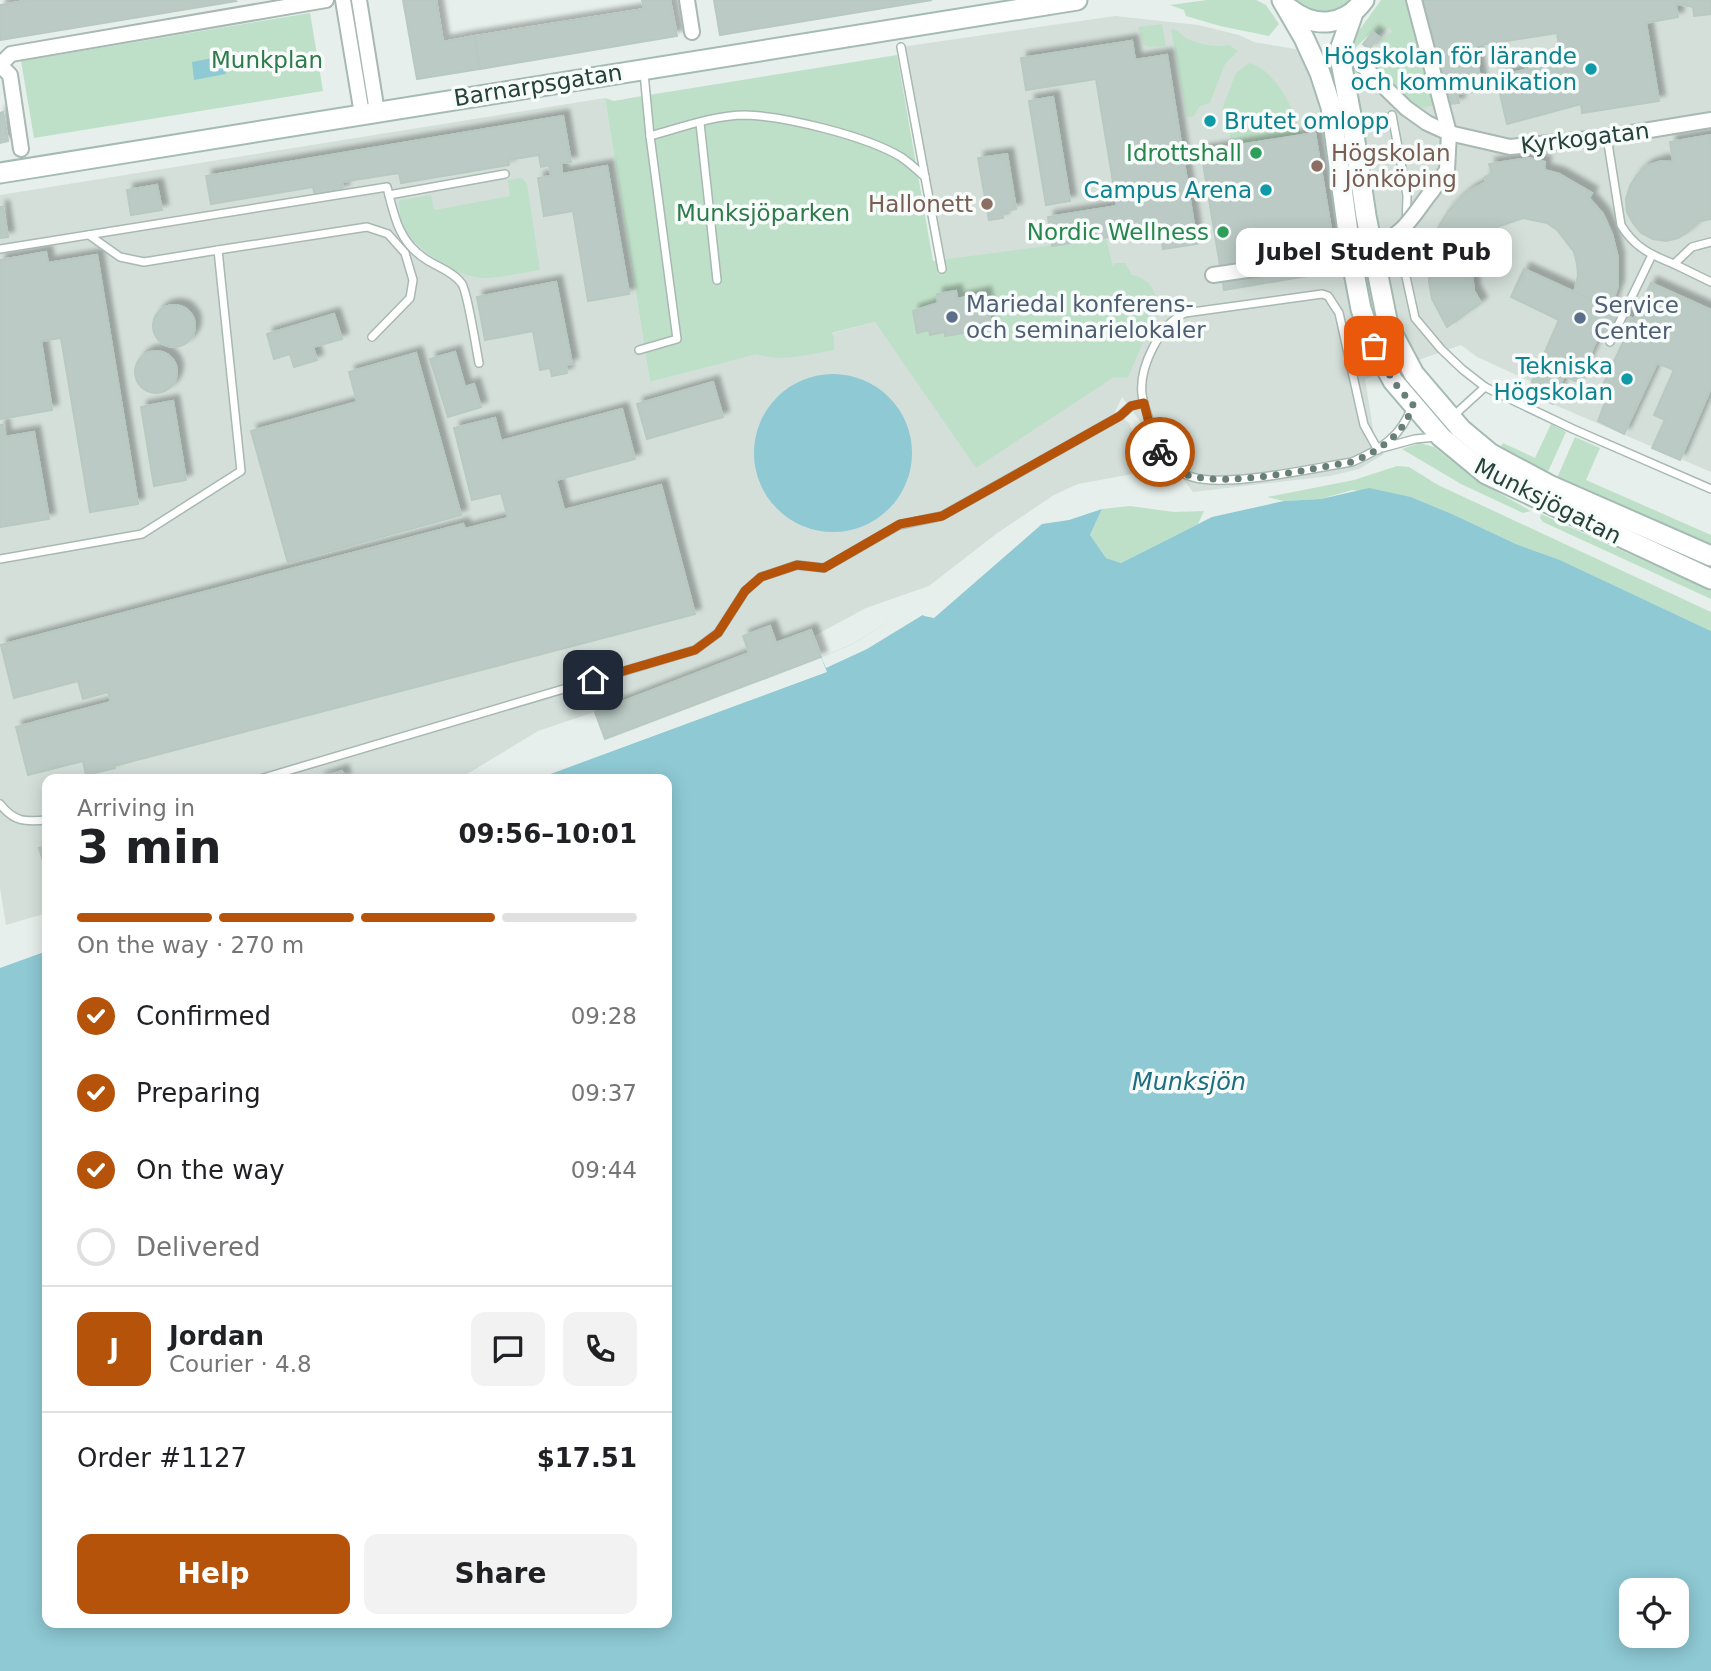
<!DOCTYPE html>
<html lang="en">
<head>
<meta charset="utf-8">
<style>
	body { margin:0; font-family:"DejaVu Sans",sans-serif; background:#f2f2f2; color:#202124; height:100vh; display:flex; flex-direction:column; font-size:26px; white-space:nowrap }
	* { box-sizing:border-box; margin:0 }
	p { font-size:23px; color:#757577 }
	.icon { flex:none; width:38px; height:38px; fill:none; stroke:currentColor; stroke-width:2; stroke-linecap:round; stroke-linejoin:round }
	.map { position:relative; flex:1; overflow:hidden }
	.drawer { position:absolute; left:42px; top:774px; width:630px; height:854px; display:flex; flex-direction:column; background:#fff; border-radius:14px; box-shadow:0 4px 18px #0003 }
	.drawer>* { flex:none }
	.fabs { position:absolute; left:1619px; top:1578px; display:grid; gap:14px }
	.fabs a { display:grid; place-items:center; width:70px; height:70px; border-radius:14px; background:#fff; box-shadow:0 4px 18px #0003; font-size:35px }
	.pin { position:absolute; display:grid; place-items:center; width:60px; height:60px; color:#fff; margin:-30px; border-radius:14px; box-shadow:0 4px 10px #0006 }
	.courier { position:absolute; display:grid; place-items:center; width:70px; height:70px; margin:-35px; border:5px solid #b45309; border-radius:50%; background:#fff; color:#222; box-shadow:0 2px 9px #0007 }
	.bubble { position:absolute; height:49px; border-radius:14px; background:#fff; box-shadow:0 4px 18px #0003; font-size:23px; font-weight:700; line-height:49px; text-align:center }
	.overview em { font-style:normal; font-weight:700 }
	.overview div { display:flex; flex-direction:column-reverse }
	.overview { display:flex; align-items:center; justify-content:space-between; height:119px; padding:0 35px }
	h1 { font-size:46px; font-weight:700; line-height:52px }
	.bar { display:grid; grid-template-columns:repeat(4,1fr); gap:10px 7px; align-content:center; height:84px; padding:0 35px }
	.bar i { height:9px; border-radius:5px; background:#e0e0e0 }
	.bar .current { background:#b45309 }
	.bar p { grid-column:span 4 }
	.line { display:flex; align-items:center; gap:18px; padding:0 35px; border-top:2px solid #e0e0e0 }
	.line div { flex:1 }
	.round { display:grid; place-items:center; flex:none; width:74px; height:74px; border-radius:14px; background:#f2f2f2 }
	ol { padding:0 35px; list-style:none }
	li { display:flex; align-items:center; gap:21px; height:77px }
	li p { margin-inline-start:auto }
	li .icon { padding:7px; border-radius:50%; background:#b45309; color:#fff; stroke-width:4 }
	li:last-child { color:#757577 }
	li i { width:38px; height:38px; border:4px solid #e0e0e0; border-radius:50% }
	.action { display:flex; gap:14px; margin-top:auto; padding:14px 35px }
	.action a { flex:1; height:80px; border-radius:14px; background:#b45309; color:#fff; font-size:28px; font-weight:700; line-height:80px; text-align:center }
	.action a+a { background:#f2f2f2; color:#202124 }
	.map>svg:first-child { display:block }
	.built { fill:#d4dfda }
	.green { fill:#bfe0c8 }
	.water { fill:#8ec9d4; fill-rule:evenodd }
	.pier { fill:#e6efeb }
	.building { fill:#bbcac4; stroke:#b8c9c2; stroke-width:2; filter:url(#shadow) }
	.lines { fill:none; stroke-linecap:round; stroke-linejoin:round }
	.lane-casing { stroke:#a8b8b2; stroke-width:10 }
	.street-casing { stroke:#a8b8b2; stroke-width:18 }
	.secondary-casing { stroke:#a4bbb3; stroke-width:23 }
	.lane { stroke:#fff; stroke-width:7 }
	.street { stroke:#fff; stroke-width:14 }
	.secondary { stroke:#fff; stroke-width:19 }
	.street-bridge-casing { stroke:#a8b8b2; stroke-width:18; stroke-linecap:butt }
	.street-bridge { stroke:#fff; stroke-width:14 }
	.done { stroke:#687f78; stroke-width:7; stroke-dasharray:0 12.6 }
	.route { stroke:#b45309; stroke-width:9 }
	.culture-dot { fill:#0f9aa8; stroke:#f7fbf9; stroke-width:2.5 }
	.leisure-dot { fill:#2e9e5b; stroke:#f7fbf9; stroke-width:2.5 }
	.education-dot { fill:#8d6e63; stroke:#f7fbf9; stroke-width:2.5 }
	.service-dot { fill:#5c6f8a; stroke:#f7fbf9; stroke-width:2.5 }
	.labels { text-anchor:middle; stroke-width:7; stroke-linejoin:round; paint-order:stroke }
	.culture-label { font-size:23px; fill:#0d838f; stroke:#f7fbf9; text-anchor:end }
	.park-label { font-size:23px; fill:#2d7a4b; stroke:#f7fbf9 }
	.street-label { font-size:23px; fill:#24423a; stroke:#f7fbf9 }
	.leisure-label { font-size:23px; fill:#27864d; stroke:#f7fbf9; text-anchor:end }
	.education-label { font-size:23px; fill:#785e54; stroke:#f7fbf9; text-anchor:start }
	.service-label { font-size:23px; fill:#4e5e75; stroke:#f7fbf9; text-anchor:start }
	.water-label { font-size:24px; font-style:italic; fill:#1c6f80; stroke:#f7fbf9 }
</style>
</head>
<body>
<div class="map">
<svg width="1711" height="1671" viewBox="0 0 1711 1671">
	<defs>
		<filter id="shadow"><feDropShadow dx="6" dy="-6" stdDeviation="2" flood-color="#0004"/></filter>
	</defs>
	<rect width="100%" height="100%" fill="#e6efeb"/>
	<!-- built -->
	<polygon class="built" points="1394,0 1711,0 1711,472 1527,393 1532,382 1477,357 1461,345 1365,379 1374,435 1384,454 1359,469 1330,476 1193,492 1122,397 1115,412 1129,423 1149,471 1078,484 1054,495 996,534 929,586 866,608 814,636 821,657 605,739 594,712 538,731 459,779 47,779 47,913 6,925 0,888 0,195 605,98 650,382 875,322 942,269 901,47 1115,16 1198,25 1239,35 1254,42 1372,62 1372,40"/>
	<!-- green -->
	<g class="green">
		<polygon points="1207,0 1256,0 1266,5 1279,24 1269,36 1220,26 1186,16 1184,10 1170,5"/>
		<polygon points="1293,0 1353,0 1341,11 1317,15"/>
		<polygon points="1381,0 1407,0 1438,104 1424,108 1418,106 1379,73 1377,60 1381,40 1392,32 1389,27 1378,35 1373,31 1352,51 1358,32"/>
		<polygon points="310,13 323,91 34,138 21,61"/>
		<polygon points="1162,24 1166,46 1149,47 1144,45 1138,27"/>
		<path d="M1171 29C1179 30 1180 34 1186 38 1198 44 1216 48 1229 45L1238 51 1225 64 1210 103 1200 106 1194 116 1187 117Z"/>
		<path d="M897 55 933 261 1106 238 1113 267 1115 263H1125L1132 275C1141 276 1153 284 1155 295 1157 317 1136 357 1128 378L1114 377 976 468 875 322 832 333 834 338V350C809 354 781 363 757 354L650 382 605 98 614 101 636 97Z"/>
		<path d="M1249 63C1276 70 1295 110 1301 135L1230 147V119L1222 109 1236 73Z"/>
		<path d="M522 178 527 184 540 270C520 273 500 278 481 278 456 276 418 250 404 230 400 223 400 212 399 204L400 200 431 195 434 210 510 196 508 180Z"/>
		<polygon points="1551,424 1566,432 1547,474 1500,448 1503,443 1535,458"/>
		<polygon points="1575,437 1600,448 1586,480 1711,535 1711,547 1557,478"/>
		<polygon points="1420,443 1434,447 1476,480 1531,511 1523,513 1461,484 1402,449"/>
		<polygon points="1397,466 1409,467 1438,485 1711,612 1711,631 1560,560 1516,544 1452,514 1411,497 1352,490 1321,499 1284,501 1267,497 1354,480"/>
		<polygon points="1130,506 1174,512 1204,511 1198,524 1121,563 1106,558 1090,535 1102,509"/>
		<polygon points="1541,514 1711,591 1711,599 1543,522 1540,518"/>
	</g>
	<!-- water -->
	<g class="water">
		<polygon points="223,56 226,74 194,80 192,62"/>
		<circle cx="833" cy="453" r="79"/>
		<path d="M1369 488 1411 497 1452 514 1516 544 1560 560 1711 631V1671H0V968L47 951V1622H667V779H537L827 672 821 657 853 644 914 606 924 616 934 618 1042 524 1069 520 1102 509 1090 535 1106 558 1121 563 1212 517 1284 501 1321 499ZM1631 1591H1676V1636H1631Z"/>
	</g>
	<!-- pier -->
	<polygon class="pier" points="916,604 926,613 867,649 826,668 821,657 853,644"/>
	<!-- building -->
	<g class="building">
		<polygon points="31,0 235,0 236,1 0,40 0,5"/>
		<polygon points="403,0 436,0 443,42 475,36 480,69 417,79"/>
		<polygon points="642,0 670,0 677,36 480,69 475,36 644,9"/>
		<polygon points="714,0 932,0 720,35"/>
		<polygon points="1422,0 1675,0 1678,17 1646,23 1659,101 1582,113 1581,104 1507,124 1496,77 1561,61 1557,33 1475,46 1482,91 1457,94 1459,103 1451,104"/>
		<polygon points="1675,0 1711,0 1711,14 1694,16 1693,7 1676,4"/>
		<polygon points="1373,32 1379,37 1369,49 1363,44"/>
		<polygon points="1132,41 1135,60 1167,55 1197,244 1163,249 1160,229 1052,246 1048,217 1117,206 1096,79 1026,90 1021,58"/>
		<polygon points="1053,97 1070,201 1046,205 1029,101"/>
		<polygon points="3,112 8,141 0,143 0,113"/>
		<polygon points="563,116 571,162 561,163 562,174 607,166 629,294 588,301 573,211 544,216 538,178 551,176 549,165 541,167 539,155 508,160 509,165 401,183 399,173 342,182 343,190 315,195 313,187 211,204 206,176"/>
		<polygon points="1315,133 1338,271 1224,290 1201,151"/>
		<polygon points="1711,135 1711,219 1697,222 1688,232 1678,238 1666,241 1653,239 1641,233 1633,223 1627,212 1626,199 1630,186 1637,175 1647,166 1661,161 1673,162 1670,142"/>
		<polygon points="1007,154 1016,209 1002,212 1003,218 989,220 978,158"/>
		<polygon points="1529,158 1545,162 1544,170 1559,174 1592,193 1589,198 1603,214 1612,234 1618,258 1618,286 1610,308 1574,293 1578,276 1577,264 1574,252 1557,230 1547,223 1523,218 1500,226 1490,232 1480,243 1473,257 1472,274 1474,291 1481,303 1447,327 1432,299 1429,282 1429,255 1436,231 1449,210 1459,200 1471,190 1486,182 1485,177 1492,174 1489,164"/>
		<polygon points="157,185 162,210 131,215 127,190"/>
		<polygon points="0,207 3,207 8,237 0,238"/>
		<polygon points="46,252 48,263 97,255 138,504 90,512 61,338 41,341 52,410 0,419 0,260"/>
		<polygon points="1524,269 1634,319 1624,340 1601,330 1578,382 1564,376 1553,404 1527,393 1559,320 1511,297"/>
		<polygon points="556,282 572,364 566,365 567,373 552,376 550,368 540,370 533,331 485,340 477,297"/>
		<polygon points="1651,283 1711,310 1711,388 1680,460 1652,448 1665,420 1654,415 1674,370 1657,363 1624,434 1598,421 1608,395 1600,391"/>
		<polygon points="956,291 957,299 985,293 991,323 964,328 964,333 945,336 945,332 930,335 929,330 917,333 913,311 938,303 937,294"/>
		<circle cx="174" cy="326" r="21"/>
		<polygon points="334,314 342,339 313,347 317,360 294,367 290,354 274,359 267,334"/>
		<circle cx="156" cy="372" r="21"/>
		<polygon points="455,352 465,387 474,384 481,407 448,417 430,359"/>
		<polygon points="416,353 461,515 288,563 251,431 357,402 349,372"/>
		<polygon points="713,382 723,417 647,439 637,404"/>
		<polygon points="173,401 186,480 154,486 141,407"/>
		<polygon points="622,409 635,459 556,480 564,510 661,485 695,614 114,766 115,768 86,775 83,761 28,775 16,727 111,702 108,692 83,699 78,681 14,698 1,645 463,524 465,529 508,518 501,493 472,500 454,428 495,418 501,441"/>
		<polygon points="0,425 3,425 5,437 34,432 49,519 0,527"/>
		<polygon points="770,626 776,643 811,630 821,657 605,739 595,712 749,653 743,636"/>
		<polygon points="342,771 345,779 318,779"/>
		<polygon points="47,846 47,873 39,848"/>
	</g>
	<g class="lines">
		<defs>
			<g id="lane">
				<polyline points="901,47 942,269"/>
				<path d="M644 73 650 136C680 128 714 115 745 115 785 116 866 136 901 157 910 163 917 170 925 177"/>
				<polyline points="1392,115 1407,195 1405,272 1415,318 1441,349 1462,369 1485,387 1451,418"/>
				<polyline points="700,123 717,280"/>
				<path d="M1607 137 1621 225C1634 247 1651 255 1674 264"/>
				<polyline points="389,195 505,174"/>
				<polyline points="1711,242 1692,247 1674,264 1711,282"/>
				<path d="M0 249 387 187C394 216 399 243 427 260 438 267 455 273 462 284 468 294 476 348 479 363"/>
				<polyline points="218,250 367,227 388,234 405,253 413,280 410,298 372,337"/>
				<polyline points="1610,342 1652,255"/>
				<polyline points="639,350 677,339 650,136"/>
				<polyline points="1485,387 1573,429 1711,489"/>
				<polyline points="1382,448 1415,439 1436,437"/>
				<path d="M1378 450 1364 425 1339 313 1328 296 1322 294 1185 313C1160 324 1139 367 1142 394 1143 403 1147 412 1149 420 1156 447 1163 468 1192 477 1226 488 1314 468 1352 462 1380 450 1402 436 1412 406"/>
				<polyline points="0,559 142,534 241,471 218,250 144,262 120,257 89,235"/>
				<polyline points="260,779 695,650 718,633 745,591 761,577 797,565 824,568 899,525 942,516 1120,416 1131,406 1144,403"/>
				<path d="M0 804C14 822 25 822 47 820"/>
			</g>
			<g id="street">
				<polyline points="343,0 362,114"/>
				<polyline points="359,0 377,112"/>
				<polyline points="687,0 692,32"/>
				<polyline points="1414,0 1449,133 1447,170 1432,191"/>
				<polyline points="1360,63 1406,108 1427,123 1449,133 1510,147 1607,137 1711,120"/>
				<polyline points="0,65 11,54 326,0"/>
				<polyline points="0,65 10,75 21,149"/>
				<polyline points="1213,275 1336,257"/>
			</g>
			<g id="secondary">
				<polyline points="1282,0 1304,38 1320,73 1331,107 1352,262 1361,309 1374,346 1393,381 1441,437 1486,474 1711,579"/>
				<path d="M1290 9C1315 29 1345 26 1364 0"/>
				<polyline points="1353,13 1341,47 1341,62 1351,115 1366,216 1388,325 1414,374 1461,429 1491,454 1549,485 1711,556"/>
				<polyline points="0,173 1077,0"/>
			</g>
		</defs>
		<!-- lane casing -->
		<use href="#lane" class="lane-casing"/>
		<!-- street casing -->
		<use href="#street" class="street-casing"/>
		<!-- secondary casing -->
		<use href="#secondary" class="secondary-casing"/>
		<!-- lane -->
		<use href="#lane" class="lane"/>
		<!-- street -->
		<use href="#street" class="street"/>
		<!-- secondary -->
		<use href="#secondary" class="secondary"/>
		<defs>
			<path id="street-bridge" d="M1336 257C1359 253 1383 246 1401 230 1413 219 1422 203 1432 191"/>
		</defs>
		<!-- street-bridge casing -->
		<use href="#street-bridge" class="street-bridge-casing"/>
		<!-- street-bridge -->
		<use href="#street-bridge" class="street-bridge"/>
	</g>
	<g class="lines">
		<!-- done -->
		<path class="done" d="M1160 452C1163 456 1166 462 1170 466 1203 495 1310 468 1352 462 1380 450 1403 436 1413 405L1393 381 1374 346"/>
		<!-- route -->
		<polyline class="route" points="593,680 695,650 718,633 745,591 761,577 797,565 824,568 900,524 942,516 1120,416 1131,406 1144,403 1154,443 1160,452"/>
	</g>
	<!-- markers -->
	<g class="culture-dot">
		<circle cx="1591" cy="69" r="7"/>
		<circle cx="1210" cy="121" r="7"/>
		<circle cx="1266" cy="190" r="7"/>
		<circle cx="1627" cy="379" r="7"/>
	</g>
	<g class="leisure-dot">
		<circle cx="1256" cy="153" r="7"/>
		<circle cx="1223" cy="232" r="7"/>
	</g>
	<g class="education-dot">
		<circle cx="1317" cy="166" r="7"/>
		<circle cx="987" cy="204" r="7"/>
	</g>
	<g class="service-dot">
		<circle cx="952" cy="317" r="7"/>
		<circle cx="1580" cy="318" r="7"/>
	</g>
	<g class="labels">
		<!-- culture labels -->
		<g class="culture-label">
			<text x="1577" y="64">Högskolan för lärande<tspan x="1577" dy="26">och kommunikation</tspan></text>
			<text x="1224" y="129" text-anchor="start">Brutet omlopp</text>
			<text x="1252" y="198">Campus Arena</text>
			<text x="1613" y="374">Tekniska<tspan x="1613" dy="26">Högskolan</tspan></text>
		</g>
		<!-- park labels -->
		<g class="park-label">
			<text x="267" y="68">Munkplan</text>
			<text x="763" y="221">Munksjöparken</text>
		</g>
		<!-- street labels -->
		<g class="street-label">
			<text transform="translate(538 85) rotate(-9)" y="8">Barnarpsgatan</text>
			<text transform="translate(1585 138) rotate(-7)" y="8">Kyrkogatan</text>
			<text transform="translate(1548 501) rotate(27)" y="8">Munksjögatan</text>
		</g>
		<!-- leisure labels -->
		<g class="leisure-label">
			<text x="1242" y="161">Idrottshall</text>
			<text x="1209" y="240">Nordic Wellness</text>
		</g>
		<!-- education labels -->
		<g class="education-label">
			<text x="1331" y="161">Högskolan<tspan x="1331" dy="26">i Jönköping</tspan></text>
			<text x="973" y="212" text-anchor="end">Hallonett</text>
		</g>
		<!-- service labels -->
		<g class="service-label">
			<text x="966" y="312">Mariedal konferens-<tspan x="966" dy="26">och seminarielokaler</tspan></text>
			<text x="1594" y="313">Service<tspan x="1594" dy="26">Center</tspan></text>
		</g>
		<!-- water labels -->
		<g class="water-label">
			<text x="1189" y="1090">Munksjön</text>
		</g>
	</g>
</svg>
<div class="fabs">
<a><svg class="icon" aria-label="locate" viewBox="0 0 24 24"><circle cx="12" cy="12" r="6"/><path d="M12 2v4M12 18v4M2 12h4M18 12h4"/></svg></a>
</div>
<div class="pin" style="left:1374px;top:346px;background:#ea580c"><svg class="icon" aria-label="bag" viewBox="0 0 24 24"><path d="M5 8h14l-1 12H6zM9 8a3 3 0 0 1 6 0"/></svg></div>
<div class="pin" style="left:593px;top:680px;background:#1f2937"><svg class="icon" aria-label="home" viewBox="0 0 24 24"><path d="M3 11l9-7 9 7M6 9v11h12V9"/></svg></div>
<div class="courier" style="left:1160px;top:452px"><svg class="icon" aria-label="bike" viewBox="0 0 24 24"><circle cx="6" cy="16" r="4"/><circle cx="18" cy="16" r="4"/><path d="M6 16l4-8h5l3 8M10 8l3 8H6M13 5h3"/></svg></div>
<div class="bubble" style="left:1236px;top:228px;width:276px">Jubel Student Pub</div>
<section class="drawer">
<div class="overview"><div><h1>3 min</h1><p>Arriving in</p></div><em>09:56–10:01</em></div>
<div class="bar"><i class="current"></i><i class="current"></i><i class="current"></i><i></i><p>On the way · 270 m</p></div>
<ol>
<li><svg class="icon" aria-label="check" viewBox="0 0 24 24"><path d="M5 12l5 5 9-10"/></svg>Confirmed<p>09:28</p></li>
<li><svg class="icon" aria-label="check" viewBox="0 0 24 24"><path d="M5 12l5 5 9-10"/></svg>Preparing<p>09:37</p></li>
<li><svg class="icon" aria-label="check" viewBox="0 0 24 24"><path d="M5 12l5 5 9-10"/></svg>On the way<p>09:44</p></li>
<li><i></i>Delivered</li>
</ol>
<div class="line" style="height:126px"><b class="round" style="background:#b45309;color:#fff">J</b><div><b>Jordan</b><p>Courier · 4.8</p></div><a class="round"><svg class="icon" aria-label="chat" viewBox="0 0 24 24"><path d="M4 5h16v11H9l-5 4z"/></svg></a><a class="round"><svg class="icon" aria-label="phone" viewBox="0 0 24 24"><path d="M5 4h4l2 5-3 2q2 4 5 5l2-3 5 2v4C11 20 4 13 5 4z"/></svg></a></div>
<div class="line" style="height:91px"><div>Order #1127</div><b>$17.51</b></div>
<div class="action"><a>Help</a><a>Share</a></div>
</section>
</div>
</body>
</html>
